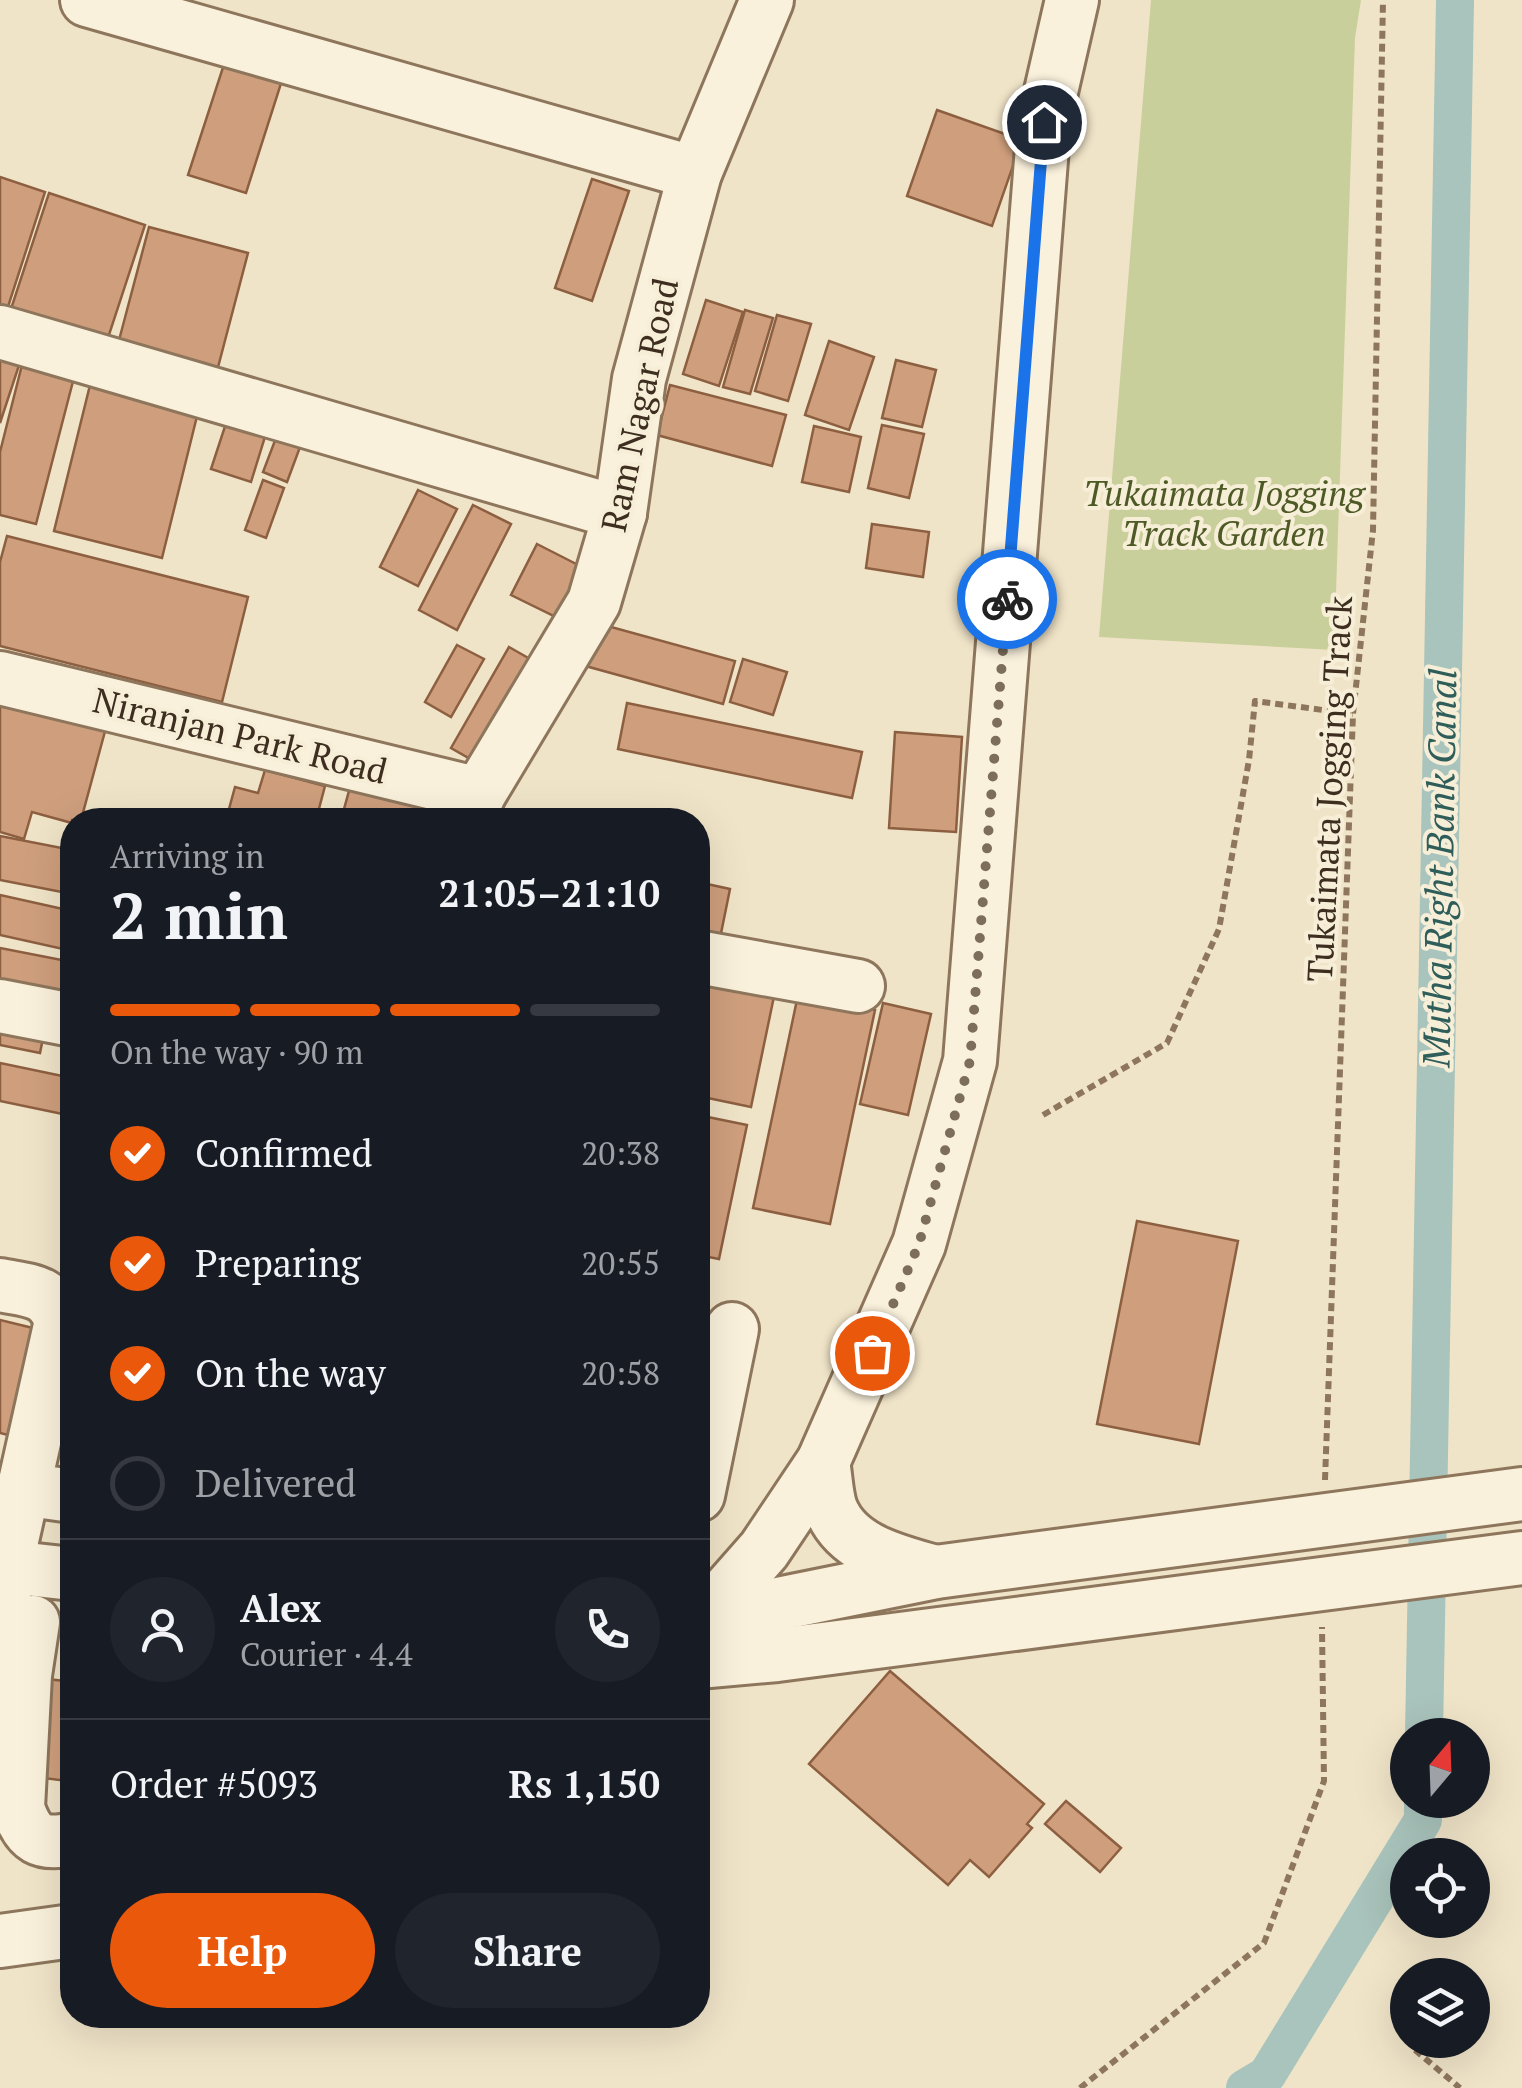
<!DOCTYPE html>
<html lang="en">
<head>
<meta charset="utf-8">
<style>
	body { margin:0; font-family:"PT Serif",serif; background:#20242c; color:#f1f3f6; height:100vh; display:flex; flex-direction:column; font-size:38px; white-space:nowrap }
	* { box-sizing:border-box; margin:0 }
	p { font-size:32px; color:#9ea1a6 }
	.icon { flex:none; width:55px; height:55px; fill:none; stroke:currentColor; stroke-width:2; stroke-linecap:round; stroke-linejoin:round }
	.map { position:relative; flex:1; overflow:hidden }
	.side { position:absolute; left:60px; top:808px; width:650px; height:1220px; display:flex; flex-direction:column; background:#171b24; border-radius:40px; box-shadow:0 10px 40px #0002 }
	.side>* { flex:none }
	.needle { width:65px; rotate:19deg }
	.fabs { position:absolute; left:1390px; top:1718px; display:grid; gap:20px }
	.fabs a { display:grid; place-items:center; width:100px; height:100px; border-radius:50%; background:#171b24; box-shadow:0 10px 40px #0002; font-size:50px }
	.pin { position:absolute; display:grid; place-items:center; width:85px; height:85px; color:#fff; margin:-42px; border:5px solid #fff; border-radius:50%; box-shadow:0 2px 10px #0007 }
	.courier { position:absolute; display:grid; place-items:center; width:100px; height:100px; margin:-50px; border:8px solid #1a73e8; border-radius:50%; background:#fff; color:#222; box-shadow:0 2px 12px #0007 }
	.overview em { font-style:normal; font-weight:800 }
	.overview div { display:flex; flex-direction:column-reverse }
	.overview { display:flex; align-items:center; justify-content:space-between; height:170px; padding:0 50px }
	h1 { font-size:65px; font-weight:800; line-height:75px }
	.bar { display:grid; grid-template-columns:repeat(4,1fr); gap:15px 10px; align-content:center; height:120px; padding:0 50px }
	.bar i { height:12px; border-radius:8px; background:#363941 }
	.bar .current { background:#ea580c }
	.bar p { grid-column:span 4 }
	.line { display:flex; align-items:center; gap:25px; padding:0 50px; border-top:2px solid #363941 }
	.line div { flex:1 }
	.round { display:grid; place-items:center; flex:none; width:105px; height:105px; border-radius:52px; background:#20242c }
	ol { padding:0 50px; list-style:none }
	li { display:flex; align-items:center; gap:30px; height:110px }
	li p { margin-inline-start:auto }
	li .icon { padding:10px; border-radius:50%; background:#ea580c; color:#fff; stroke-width:4 }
	li:last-child { color:#9ea1a6 }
	li i { width:55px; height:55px; border:5px solid #363941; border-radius:50% }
	.primary-button { display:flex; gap:20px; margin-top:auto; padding:20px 50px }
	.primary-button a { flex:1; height:115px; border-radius:60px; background:#ea580c; color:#fff; font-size:40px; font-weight:800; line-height:115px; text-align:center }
	.primary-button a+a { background:#20242c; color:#f1f3f6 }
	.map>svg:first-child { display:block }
	.green { fill:#c9cf9b }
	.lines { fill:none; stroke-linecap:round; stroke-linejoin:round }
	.canal { stroke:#a9c4bc; stroke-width:38 }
	.building { fill:#cf9f7d; stroke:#8d5f41; stroke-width:2.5 }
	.minor-casing { stroke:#8d765c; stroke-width:58 }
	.path { stroke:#8d765c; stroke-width:6; stroke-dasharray:8 5; stroke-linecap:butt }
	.minor { stroke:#faf1dc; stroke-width:52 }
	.done { stroke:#7c6e5b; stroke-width:10; stroke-dasharray:0 18 }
	.route { stroke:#1a73e8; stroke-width:12 }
	.labels { text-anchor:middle; stroke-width:8; stroke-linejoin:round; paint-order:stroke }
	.street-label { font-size:35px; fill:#3d2e20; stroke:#f7eed8 }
	.park-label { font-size:35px; font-style:italic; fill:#4d5a26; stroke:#f7eed8 }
	.water-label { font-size:38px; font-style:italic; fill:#2f5d5a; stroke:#f7eed8 }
</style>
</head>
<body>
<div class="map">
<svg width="1522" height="2088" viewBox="0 0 1522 2088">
	<rect width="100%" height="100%" fill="#f0e4c8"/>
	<!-- green -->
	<polygon class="green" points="1151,0 1361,0 1355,38 1334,650 1099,637"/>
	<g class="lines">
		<!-- canal -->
		<g class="canal">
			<polyline points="1424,1735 1455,0"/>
			<polyline points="1245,2088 1267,2075 1423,1820 1423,1800"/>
		</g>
	</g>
	<!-- building -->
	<g class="building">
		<polygon points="227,55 284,74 246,193 188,175"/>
		<polygon points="937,110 1022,140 992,226 907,196"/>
		<polygon points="0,177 45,192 5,316 0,314"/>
		<polygon points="592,179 629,191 592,301 555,288"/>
		<polygon points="49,193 145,225 106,344 10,312"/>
		<polygon points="149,227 248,253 217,371 118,344"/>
		<polygon points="706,300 743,312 719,386 683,374"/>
		<polygon points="745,310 773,318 750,394 723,387"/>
		<polygon points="777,315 811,324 788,401 755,391"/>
		<polygon points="829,341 874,357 849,430 805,415"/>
		<polygon points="0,342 24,350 0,423"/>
		<polygon points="26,349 78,362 36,524 0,515 0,452"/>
		<polygon points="896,360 936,370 922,427 882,418"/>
		<polygon points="91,381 199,408 162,558 54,531"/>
		<polygon points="670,385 786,415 772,466 657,435"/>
		<polygon points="229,414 268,427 251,482 211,469"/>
		<polygon points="882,425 924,434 909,498 868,488"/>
		<polygon points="814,426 861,437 849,492 802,482"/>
		<polygon points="279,430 303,439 287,482 263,472"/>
		<polygon points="263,480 284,488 266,538 245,530"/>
		<polygon points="418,490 457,509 418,586 380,567"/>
		<polygon points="473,505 511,524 457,630 419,610"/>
		<polygon points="872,524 929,532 923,577 866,568"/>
		<polygon points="7,536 248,597 222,702 0,646 0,562"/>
		<polygon points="537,544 584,568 558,618 511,595"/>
		<polygon points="593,622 735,661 723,704 582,665"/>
		<polygon points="457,645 484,659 451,717 425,702"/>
		<polygon points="509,647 544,667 486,768 451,748"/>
		<polygon points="743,659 787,672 773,715 730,702"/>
		<polygon points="0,696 107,724 81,820 72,820 72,823 32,812 24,839 0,832"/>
		<polygon points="627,703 862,752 852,798 618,749"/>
		<polygon points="895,732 962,737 956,832 889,828"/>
		<polygon points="355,769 439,791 432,815 453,820 341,820"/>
		<polygon points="265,770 325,786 316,820 226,820 235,787 258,793"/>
		<polygon points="0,836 72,850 72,894 0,880"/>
		<polygon points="698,882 730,889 717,953 698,949"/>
		<polygon points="0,895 72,911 72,951 0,935"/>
		<polygon points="0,948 72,962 72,1004 0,991"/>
		<polygon points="698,965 777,982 751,1107 698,1096"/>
		<polygon points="798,995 875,1010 830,1224 753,1208"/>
		<polygon points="883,1003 931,1014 908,1115 860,1104"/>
		<polygon points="0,1008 47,1018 40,1053 0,1045"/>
		<polygon points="0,1063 72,1078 72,1116 0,1101"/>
		<polygon points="698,1115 747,1125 719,1259 698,1255"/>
		<polygon points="1137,1221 1238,1241 1199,1444 1097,1424"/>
		<polygon points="0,1320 41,1330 16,1437 0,1433"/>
		<polygon points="890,1671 1044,1804 1027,1824 1032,1828 989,1877 970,1860 948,1885 809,1764"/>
		<polygon points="66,1672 72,1673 72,1788 68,1788 68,1781 35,1777 47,1679 65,1681"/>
		<polygon points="1066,1801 1121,1848 1100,1872 1045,1824"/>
	</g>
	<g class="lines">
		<defs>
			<g id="minor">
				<polyline points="87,0 695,173"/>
				<polyline points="0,332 620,513"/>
				<polyline points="0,678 479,794"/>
				<polyline points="469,820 479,794 594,602 620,513 639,379 695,173 767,0"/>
				<polyline points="698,957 858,986"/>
				<polyline points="0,1006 72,1020"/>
				<path d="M0 1285C30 1291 50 1289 61 1321L6 1567 0 1663"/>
				<path d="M823 1462C826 1477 826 1495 831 1509 847 1550 897 1561 935 1572"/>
				<polyline points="22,1489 72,1496"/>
				<polyline points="698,1495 732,1329"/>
				<polyline points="0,1566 72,1574"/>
				<polyline points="698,1613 763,1607 936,1572 1522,1494"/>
				<path d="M33 1622 25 1675 18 1808C28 1839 41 1846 72 1839"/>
				<polyline points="698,1625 764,1550 823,1462 919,1244 970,1061 1044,122 1072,0"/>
				<polyline points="698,1662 777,1655 1522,1558"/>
				<polyline points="0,1941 72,1931"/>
			</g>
		</defs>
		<!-- minor casing -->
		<use href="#minor" class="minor-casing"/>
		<!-- path -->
		<g class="path">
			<polyline points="1043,1115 1167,1043 1219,929 1249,760 1255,701 1353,714"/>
			<polyline points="1325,1480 1353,714 1373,530 1383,0"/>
			<polyline points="1415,2050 1460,2088"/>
			<polyline points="1080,2088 1264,1943 1324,1781 1322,1627"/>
		</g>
		<!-- minor -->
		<use href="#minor" class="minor"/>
	</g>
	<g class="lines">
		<!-- done -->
		<polyline class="done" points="872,1353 919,1244 970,1061 1007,599"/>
		<!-- route -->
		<polyline class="route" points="1007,599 1044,122"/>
	</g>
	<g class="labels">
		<!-- street labels -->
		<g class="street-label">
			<text transform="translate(640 405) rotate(-78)" y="12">Ram Nagar Road</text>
			<text transform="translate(240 736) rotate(14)" y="12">Niranjan Park Road</text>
			<text transform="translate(1330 789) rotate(-87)" y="12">Tukaimata Jogging Track</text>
		</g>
		<!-- park labels -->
		<g class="park-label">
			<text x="1224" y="506">Tukaimata Jogging<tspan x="1224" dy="40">Track Garden</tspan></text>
		</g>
		<!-- water labels -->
		<g class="water-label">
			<text transform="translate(1440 868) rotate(-89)" y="13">Mutha Right Bank Canal</text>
		</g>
	</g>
</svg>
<div class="fabs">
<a><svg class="needle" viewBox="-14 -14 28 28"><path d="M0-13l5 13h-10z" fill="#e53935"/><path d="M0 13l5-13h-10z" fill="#9ea1a6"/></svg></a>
<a><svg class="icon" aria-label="locate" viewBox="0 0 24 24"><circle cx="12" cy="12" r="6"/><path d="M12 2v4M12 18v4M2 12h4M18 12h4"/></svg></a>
<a><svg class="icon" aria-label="layers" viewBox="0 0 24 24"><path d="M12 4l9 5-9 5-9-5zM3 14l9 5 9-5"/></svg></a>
</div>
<div class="pin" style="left:872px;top:1353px;background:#ea580c"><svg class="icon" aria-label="bag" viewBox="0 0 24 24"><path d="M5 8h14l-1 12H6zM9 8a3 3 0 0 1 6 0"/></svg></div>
<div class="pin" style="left:1044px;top:122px;background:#1f2937"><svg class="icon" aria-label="home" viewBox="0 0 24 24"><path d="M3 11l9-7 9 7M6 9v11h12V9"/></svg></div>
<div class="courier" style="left:1007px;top:599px"><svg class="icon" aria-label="bike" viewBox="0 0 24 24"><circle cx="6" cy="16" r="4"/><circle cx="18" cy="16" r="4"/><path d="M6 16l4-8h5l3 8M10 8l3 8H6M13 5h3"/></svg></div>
<section class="side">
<div class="overview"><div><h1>2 min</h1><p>Arriving in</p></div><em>21:05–21:10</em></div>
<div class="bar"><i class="current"></i><i class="current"></i><i class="current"></i><i></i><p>On the way · 90 m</p></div>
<ol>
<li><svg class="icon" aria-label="check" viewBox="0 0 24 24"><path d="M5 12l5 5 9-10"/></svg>Confirmed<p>20:38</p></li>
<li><svg class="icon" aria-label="check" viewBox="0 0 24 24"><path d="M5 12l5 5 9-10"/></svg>Preparing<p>20:55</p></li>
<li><svg class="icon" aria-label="check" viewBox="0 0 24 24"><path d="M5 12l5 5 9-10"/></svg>On the way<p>20:58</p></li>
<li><i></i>Delivered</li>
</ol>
<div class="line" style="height:180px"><a class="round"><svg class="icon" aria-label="person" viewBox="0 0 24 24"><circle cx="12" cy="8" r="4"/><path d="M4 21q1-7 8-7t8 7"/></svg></a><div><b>Alex</b><p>Courier · 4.4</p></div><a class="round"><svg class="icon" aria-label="phone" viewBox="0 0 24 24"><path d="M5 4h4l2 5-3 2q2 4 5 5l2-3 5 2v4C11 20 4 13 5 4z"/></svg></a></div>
<div class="line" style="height:130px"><div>Order #5093</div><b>Rs 1,150</b></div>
<div class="primary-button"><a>Help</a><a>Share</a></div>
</section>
</div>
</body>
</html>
